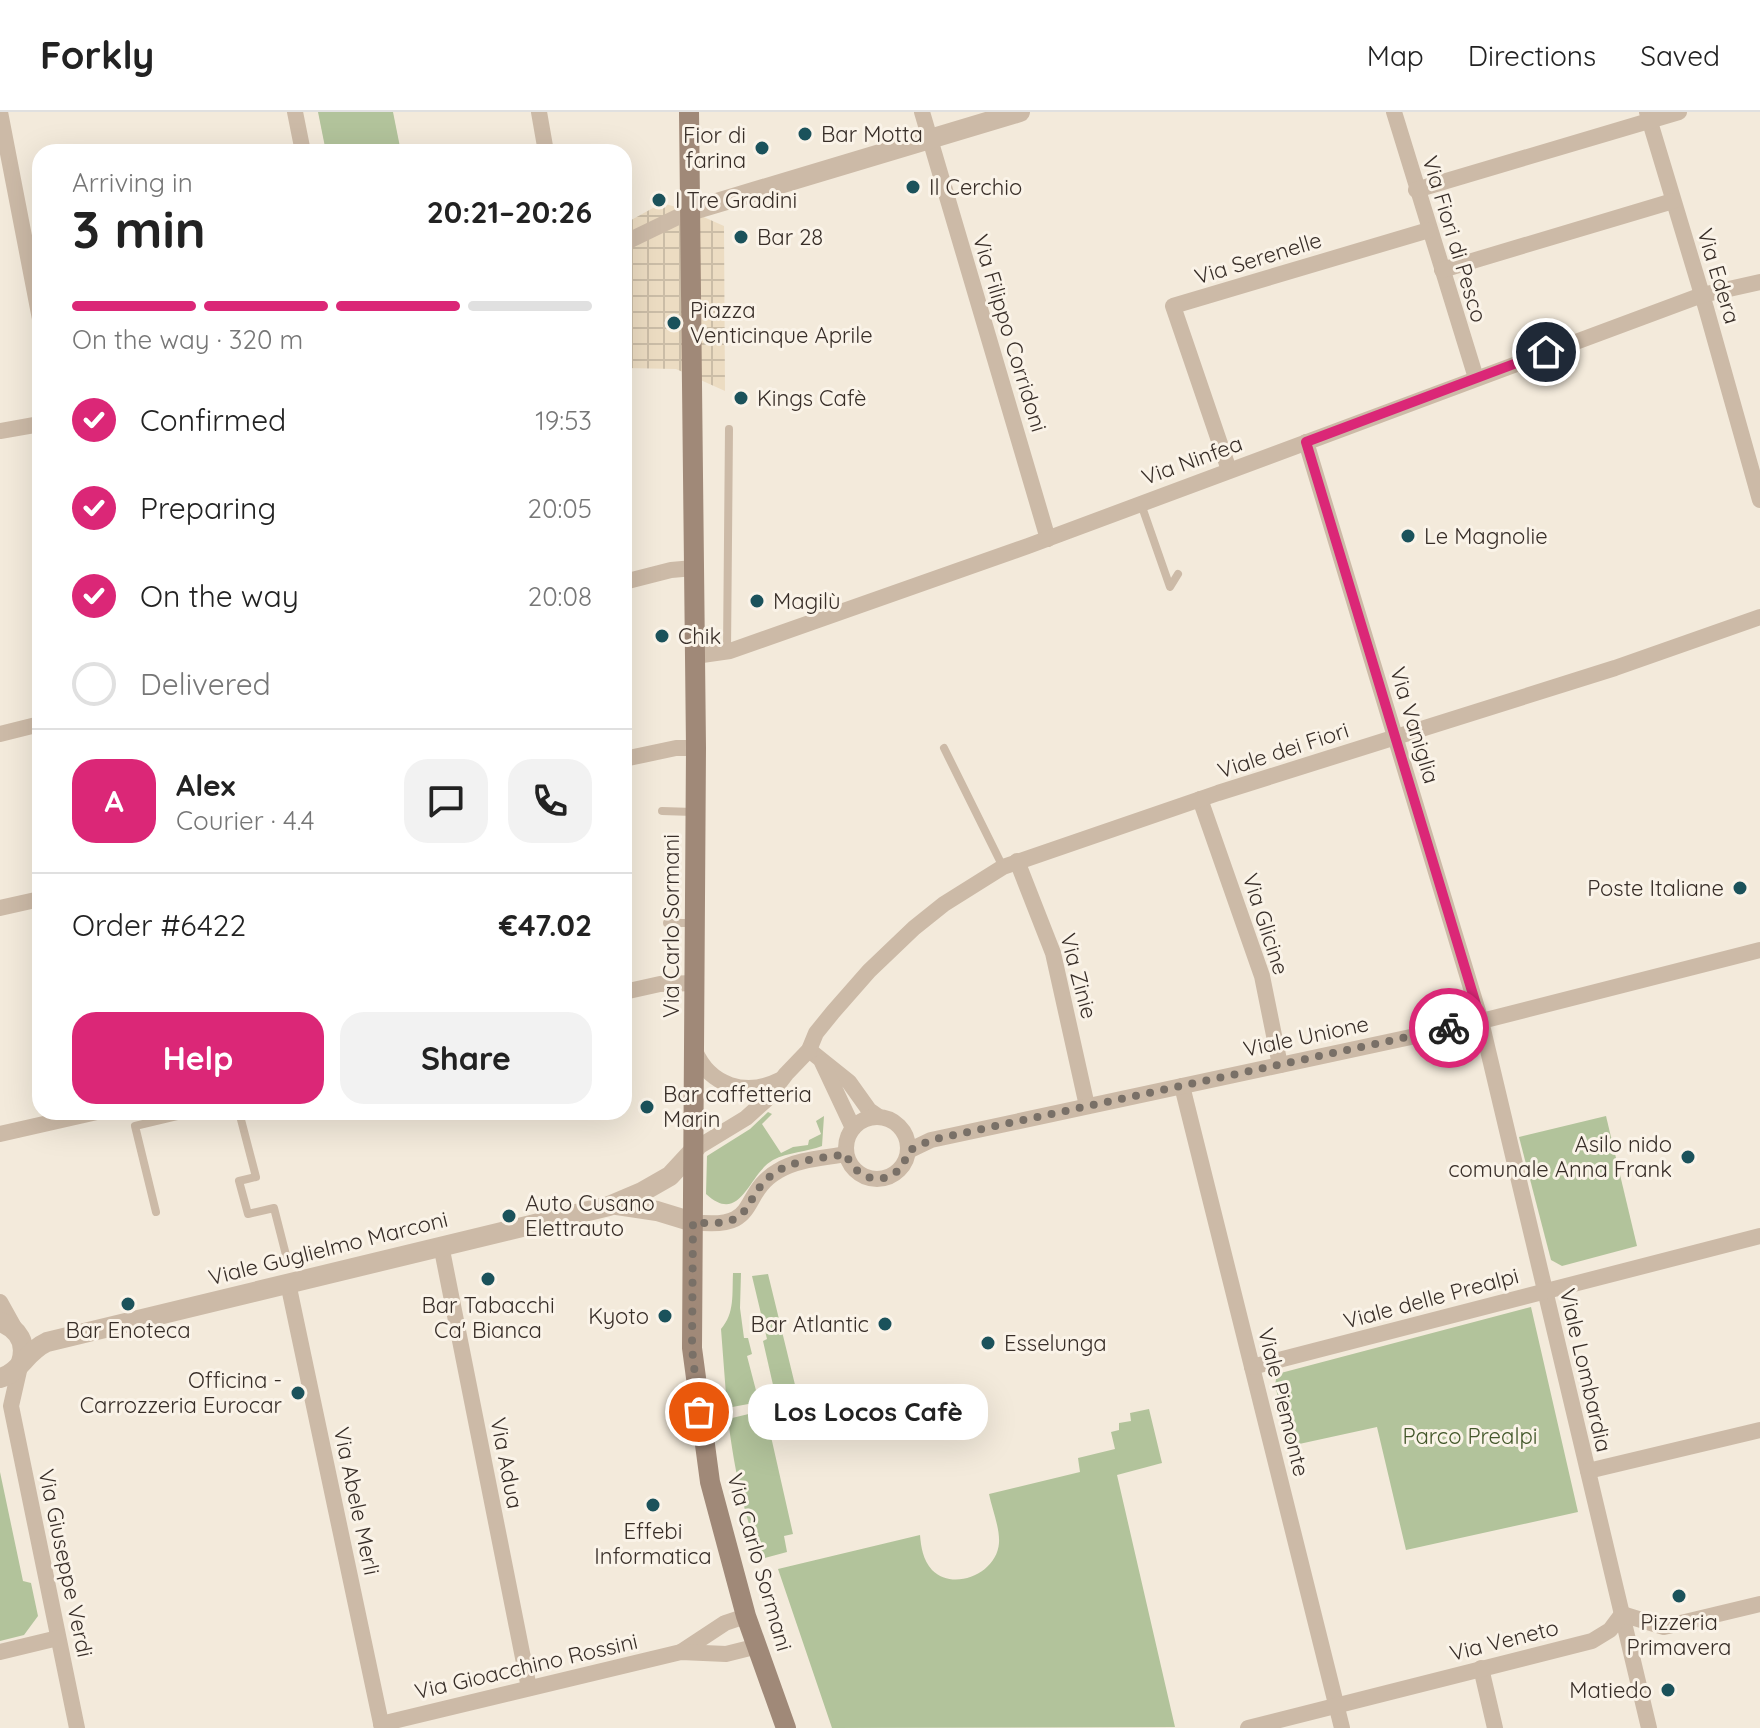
<!DOCTYPE html>
<html lang="en">
<head>
<meta charset="utf-8">
<style>
	body { margin:0; font-family:Quicksand,sans-serif; background:#f2f2f2; color:#222; height:100vh; display:flex; flex-direction:column; font-size:30px; white-space:nowrap }
	* { box-sizing:border-box; margin:0 }
	p { font-size:26px; color:#767676 }
	.icon { flex:none; width:44px; height:44px; fill:none; stroke:currentColor; stroke-width:2; stroke-linecap:round; stroke-linejoin:round }
	.map { position:relative; flex:1; overflow:hidden }
	.sheet { position:absolute; left:32px; top:32px; width:600px; height:976px; display:flex; flex-direction:column; background:#fff; border-radius:24px; box-shadow:0 8px 32px #0002 }
	.sheet>* { flex:none }
	.pin { position:absolute; display:grid; place-items:center; width:68px; height:68px; color:#fff; margin:-34px; border:4px solid #fff; border-radius:50%; box-shadow:0 2px 8px #0007 }
	.courier { position:absolute; display:grid; place-items:center; width:80px; height:80px; margin:-40px; border:6px solid #db2777; border-radius:50%; background:#fff; color:#222; box-shadow:0 2px 10px #0007 }
	.bubble { position:absolute; height:56px; border-radius:24px; background:#fff; box-shadow:0 8px 32px #0002; font-size:26px; font-weight:700; line-height:56px; text-align:center }
	.headline em { font-style:normal; font-weight:700 }
	.headline div { display:flex; flex-direction:column-reverse }
	.headline { display:flex; align-items:center; justify-content:space-between; height:136px; padding:0 40px }
	h1 { font-size:52px; font-weight:700; line-height:60px }
	.bar { display:grid; grid-template-columns:repeat(4,1fr); gap:12px 8px; align-content:center; height:96px; padding:0 40px }
	.bar i { height:10px; border-radius:6px; background:#e0e0e0 }
	.bar .on { background:#db2777 }
	.bar p { grid-column:span 4 }
	.line { display:flex; align-items:center; gap:20px; padding:0 40px; border-top:2px solid #e0e0e0 }
	.line div { flex:1 }
	.round { display:grid; place-items:center; flex:none; width:84px; height:84px; border-radius:24px; background:#f2f2f2 }
	ol { padding:0 40px; list-style:none }
	li { display:flex; align-items:center; gap:24px; height:88px }
	li p { margin-inline-start:auto }
	li .icon { padding:8px; border-radius:50%; background:#db2777; color:#fff; stroke-width:4 }
	li:last-child { color:#767676 }
	li i { width:44px; height:44px; border:4px solid #e0e0e0; border-radius:50% }
	.cta { display:flex; gap:16px; margin-top:auto; padding:16px 40px }
	.cta a { flex:1; height:92px; border-radius:24px; background:#db2777; color:#fff; font-size:32px; font-weight:700; line-height:92px; text-align:center }
	.cta a+a { background:#f2f2f2; color:#222 }
	header { display:flex; align-items:center; gap:48px; box-sizing:border-box; height:112px; padding:0 40px; background:#fff; border-bottom:2px solid #e0e0e0 }
	header strong { font-size:38px }
	nav { display:flex; gap:44px; margin-inline-start:auto; font-size:28px }
	.map>svg:first-child { display:block }
	.green { fill:#b2c39b }
	.plaza { fill:url(#plaza-grid) }
	.lines { fill:none; stroke-linecap:round; stroke-linejoin:round }
	.service { stroke:#ccbaa7; stroke-width:8 }
	.minor { stroke:#ccbaa7; stroke-width:16 }
	.tertiary { stroke:#ccbaa7; stroke-width:20 }
	.secondary { stroke:#a08978; stroke-width:20 }
	.done { stroke:#797067; stroke-width:8; stroke-dasharray:0 14.4 }
	.route { stroke:#db2777; stroke-width:10 }
	.poi-dot { fill:#1b525b; stroke:#faf3e8; stroke-width:3 }
	.labels { text-anchor:middle; stroke-width:6; stroke-linejoin:round; paint-order:stroke }
	.poi-label { font-size:22px; fill:#382e28; stroke:#faf3e8; text-anchor:start }
	.street-label { font-size:22px; fill:#382e28; stroke:#faf3e8 }
	.park-label { font-size:22px; fill:#43572a; stroke:#faf3e8 }
</style>
</head>
<body>
<header>
<strong>Forkly</strong>
<nav><a>Map</a><a>Directions</a><a>Saved</a></nav>
</header>
<div class="map">
<svg width="1760" height="1616" viewBox="0 0 1760 1616">
	<defs>
		<pattern id="plaza-grid" width="8" height="8" patternUnits="userSpaceOnUse" patternTransform="scale(2)"><rect width="8" height="8" fill="#ecdcc2"/><path d="M0 4h8M4 0v8" fill="none" stroke="#cbbda7"/></pattern>
	</defs>
	<rect width="100%" height="100%" fill="#f3eadb"/>
	<!-- green -->
	<g class="green">
		<polygon points="318,0 393,0 401,40 326,40"/>
		<path d="M768 1000 772 1002 762 1012 781 1041 793 1035 808 1033 809 1028 821 1022 816 1009 824 1004 822 1034C807 1040 788 1040 773 1048 748 1062 741 1114 706 1082L707 1044 750 1017Z"/>
		<polygon points="1606,1004 1637,1134 1562,1154 1551,1148 1519,1025"/>
		<path d="M733 1161H741L740 1196 744 1226H748L752 1242 747 1244 759 1290 727 1296 721 1217C735 1201 732 1182 733 1161Z"/>
		<polygon points="768,1162 797,1281 776,1286 763,1229 767,1227 752,1164"/>
		<polygon points="1531,1195 1578,1400 1406,1438 1377,1315 1290,1334 1275,1273 1277,1262"/>
		<path d="M1149 1297 1162 1351 1117 1363 1175 1615 832 1616 778 1457 920 1423C921 1435 923 1448 932 1458 954 1480 997 1461 999 1431 1000 1416 992 1397 989 1382L1080 1360 1078 1346 1115 1337 1111 1320 1119 1318V1311L1131 1309 1130 1301Z"/>
		<path d="M765 1298 793 1422 784 1424 787 1440 761 1447C743 1401 734 1355 728 1307Z"/>
		<polygon points="0,1360 23,1469 31,1471 38,1504 24,1523 0,1529"/>
	</g>
	<!-- plaza -->
	<polygon class="plaza" points="662,91 690,99 724,114 725,279 676,257 624,256 624,112"/>
	<g class="lines">
		<!-- service -->
		<g class="service">
			<polyline points="1141,392 1170,475 1178,462"/>
			<polyline points="727,539 729,317"/>
			<polyline points="944,636 1003,755"/>
			<polyline points="662,699 693,700"/>
			<polyline points="667,811 694,811"/>
			<polyline points="239,1000 256,1065 239,1069 248,1102 274,1096 286,1143"/>
			<polyline points="156,1100 135,1014 194,1000"/>
		</g>
		<!-- minor -->
		<g class="minor">
			<polyline points="0,0 40,207"/>
			<polyline points="295,0 303,40"/>
			<polyline points="539,0 546,40"/>
			<polyline points="922,0 1048,427"/>
			<polyline points="1394,0 1476,266"/>
			<polyline points="1647,0 1706,196 1760,388"/>
			<polyline points="1416,78 1679,0"/>
			<polyline points="624,131 690,99"/>
			<polyline points="1442,158 1673,89"/>
			<polyline points="0,319 40,312"/>
			<polyline points="1306,330 1481,909 1649,1616"/>
			<polyline points="1229,358 1173,194 1429,118"/>
			<polyline points="624,470 671,458 694,456"/>
			<polyline points="695,544 730,539 1028,434 1702,183 1760,170"/>
			<polyline points="0,622 40,612"/>
			<polyline points="624,647 676,636 696,636"/>
			<polyline points="1200,687 1262,864 1280,953"/>
			<polyline points="1017,749 1053,841 1087,994"/>
			<polyline points="0,796 40,787"/>
			<polyline points="624,880 660,872 696,871"/>
			<polyline points="809,938 849,970 869,998 879,1005"/>
			<path d="M695 939C710 974 746 985 780 968"/>
			<polyline points="822,950 853,1016"/>
			<polyline points="1182,974 1342,1616"/>
			<circle cx="877" cy="1036" r="31"/>
			<polyline points="0,1022 97,1000"/>
			<polyline points="695,1037 746,1006 766,988 786,962 809,938 816,921 833,900 869,859 914,816 944,792 1003,755 1218,681 1615,556 1760,505"/>
			<polyline points="908,1039 931,1028 1462,914 1760,838"/>
			<path d="M693 1110C762 1119 738 1082 778 1059 797 1047 825 1046 846 1042"/>
			<polyline points="441,1133 529,1576"/>
			<polyline points="288,1171 382,1616"/>
			<polyline points="0,1190 15,1217"/>
			<polyline points="21,1250 11,1294 77,1616"/>
			<polyline points="1252,1255 1760,1124"/>
			<polyline points="1588,1359 1760,1318"/>
			<polyline points="0,1540 58,1526"/>
			<polyline points="681,1540 725,1511 746,1504"/>
			<polyline points="1481,1556 1495,1616"/>
			<polyline points="381,1612 681,1540 726,1542 758,1534"/>
			<polyline points="1248,1616 1592,1529 1610,1518 1622,1502 1664,1515 1760,1492"/>
		</g>
		<!-- tertiary -->
		<g class="tertiary">
			<polyline points="690,99 1020,0"/>
			<polyline points="617,1093 657,1099 693,1110"/>
			<path d="M0 1210C19 1217 27 1231 21 1250"/>
			<path d="M0 1266C20 1261 25 1240 47 1230L609 1094 642 1080 670 1064 695 1037"/>
		</g>
		<!-- secondary -->
		<polyline class="secondary" points="689,0 696,636 692,1236 710,1370 746,1504 786,1616"/>
	</g>
	<g class="lines">
		<!-- done -->
		<path class="done" d="M699 1300 692 1236 693 1110C762 1118 738 1083 778 1059 797 1047 825 1046 846 1042 859 1076 900 1075 908 1039L931 1028 1449 916"/>
		<!-- route -->
		<polyline class="route" points="1449,916 1481,909 1306,330 1546,240"/>
	</g>
	<!-- markers -->
	<g class="poi-dot">
		<circle cx="805" cy="22" r="8"/>
		<circle cx="762" cy="36" r="8"/>
		<circle cx="913" cy="75" r="8"/>
		<circle cx="659" cy="88" r="8"/>
		<circle cx="741" cy="125" r="8"/>
		<circle cx="674" cy="211" r="8"/>
		<circle cx="741" cy="286" r="8"/>
		<circle cx="1408" cy="424" r="8"/>
		<circle cx="757" cy="489" r="8"/>
		<circle cx="662" cy="524" r="8"/>
		<circle cx="1740" cy="776" r="8"/>
		<circle cx="647" cy="995" r="8"/>
		<circle cx="1688" cy="1045" r="8"/>
		<circle cx="509" cy="1104" r="8"/>
		<circle cx="488" cy="1167" r="8"/>
		<circle cx="128" cy="1192" r="8"/>
		<circle cx="665" cy="1204" r="8"/>
		<circle cx="885" cy="1212" r="8"/>
		<circle cx="988" cy="1231" r="8"/>
		<circle cx="298" cy="1281" r="8"/>
		<circle cx="653" cy="1393" r="8"/>
		<circle cx="1679" cy="1484" r="8"/>
		<circle cx="1668" cy="1578" r="8"/>
	</g>
	<g class="labels">
		<!-- poi labels -->
		<g class="poi-label">
			<text x="821" y="30">Bar Motta</text>
			<text x="746" y="31" text-anchor="end">Fior di<tspan x="746" dy="25">farina</tspan></text>
			<text x="929" y="83">Il Cerchio</text>
			<text x="675" y="96">I Tre Gradini</text>
			<text x="757" y="133">Bar 28</text>
			<text x="690" y="206">Piazza<tspan x="690" dy="25">Venticinque Aprile</tspan></text>
			<text x="757" y="294">Kings Cafè</text>
			<text x="1424" y="432">Le Magnolie</text>
			<text x="773" y="497">Magilù</text>
			<text x="678" y="532">Chik</text>
			<text x="1724" y="784" text-anchor="end">Poste Italiane</text>
			<text x="663" y="990">Bar caffetteria<tspan x="663" dy="25">Marin</tspan></text>
			<text x="1672" y="1040" text-anchor="end">Asilo nido<tspan x="1672" dy="25">comunale Anna Frank</tspan></text>
			<text x="525" y="1099">Auto Cusano<tspan x="525" dy="25">Elettrauto</tspan></text>
			<text x="488" y="1201" text-anchor="middle">Bar Tabacchi<tspan x="488" dy="25">Ca' Bianca</tspan></text>
			<text x="649" y="1212" text-anchor="end">Kyoto</text>
			<text x="869" y="1220" text-anchor="end">Bar Atlantic</text>
			<text x="128" y="1226" text-anchor="middle">Bar Enoteca</text>
			<text x="1004" y="1239">Esselunga</text>
			<text x="282" y="1276" text-anchor="end">Officina -<tspan x="282" dy="25">Carrozzeria Eurocar</tspan></text>
			<text x="653" y="1427" text-anchor="middle">Effebi<tspan x="653" dy="25">Informatica</tspan></text>
			<text x="1679" y="1518" text-anchor="middle">Pizzeria<tspan x="1679" dy="25">Primavera</tspan></text>
			<text x="1652" y="1586" text-anchor="end">Matiedo</text>
		</g>
		<!-- street labels -->
		<g class="street-label">
			<text transform="translate(1455 127) rotate(73)" y="8">Via Fiori di Pesco</text>
			<text transform="translate(1258 146) rotate(-17)" y="8">Via Serenelle</text>
			<text transform="translate(1719 164) rotate(73)" y="8">Via Edera</text>
			<text transform="translate(1010 221) rotate(73)" y="8">Via Filippo Corridoni</text>
			<text transform="translate(1192 348) rotate(-20)" y="8">Via Ninfea</text>
			<text transform="translate(1415 613) rotate(73)" y="8">Via Vaniglia</text>
			<text transform="translate(1283 638) rotate(-18)" y="8">Viale dei Fiori</text>
			<text transform="translate(1266 812) rotate(72)" y="8">Via Glicine</text>
			<text transform="translate(671 814) rotate(-90)" y="8">Via Carlo Sormani</text>
			<text transform="translate(1079 864) rotate(75)" y="8">Via Zinie</text>
			<text transform="translate(1306 924) rotate(-12)" y="8">Viale Unione</text>
			<text transform="translate(328 1136) rotate(-14)" y="8">Viale Guglielmo Marconi</text>
			<text transform="translate(1431 1186) rotate(-15)" y="8">Viale delle Prealpi</text>
			<text transform="translate(1586 1258) rotate(77)" y="8">Viale Lombardia</text>
			<text transform="translate(1284 1290) rotate(76)" y="8">Viale Piemonte</text>
			<text transform="translate(507 1351) rotate(79)" y="8">Via Adua</text>
			<text transform="translate(357 1389) rotate(78)" y="8">Via Abele Merli</text>
			<text transform="translate(760 1450) rotate(74)" y="8">Via Carlo Sormani</text>
			<text transform="translate(66 1451) rotate(78)" y="8">Via Giuseppe Verdi</text>
			<text transform="translate(1504 1528) rotate(-14)" y="8">Via Veneto</text>
			<text transform="translate(526 1554) rotate(-13)" y="8">Via Gioacchino Rossini</text>
		</g>
		<!-- park labels -->
		<g class="park-label">
			<text x="1470" y="1332">Parco Prealpi</text>
		</g>
	</g>
</svg>
<div class="pin" style="left:699px;top:1300px;background:#ea580c"><svg class="icon" aria-label="bag" viewBox="0 0 24 24"><path d="M5 8h14l-1 12H6zM9 8a3 3 0 0 1 6 0"/></svg></div>
<div class="pin" style="left:1546px;top:240px;background:#1f2937"><svg class="icon" aria-label="home" viewBox="0 0 24 24"><path d="M3 11l9-7 9 7M6 9v11h12V9"/></svg></div>
<div class="courier" style="left:1449px;top:916px"><svg class="icon" aria-label="bike" viewBox="0 0 24 24"><circle cx="6" cy="16" r="4"/><circle cx="18" cy="16" r="4"/><path d="M6 16l4-8h5l3 8M10 8l3 8H6M13 5h3"/></svg></div>
<div class="bubble" style="left:748px;top:1272px;width:240px">Los Locos Cafè</div>
<section class="sheet">
<div class="headline"><div><h1>3 min</h1><p>Arriving in</p></div><em>20:21–20:26</em></div>
<div class="bar"><i class="on"></i><i class="on"></i><i class="on"></i><i></i><p>On the way · 320 m</p></div>
<ol>
<li><svg class="icon" aria-label="check" viewBox="0 0 24 24"><path d="M5 12l5 5 9-10"/></svg>Confirmed<p>19:53</p></li>
<li><svg class="icon" aria-label="check" viewBox="0 0 24 24"><path d="M5 12l5 5 9-10"/></svg>Preparing<p>20:05</p></li>
<li><svg class="icon" aria-label="check" viewBox="0 0 24 24"><path d="M5 12l5 5 9-10"/></svg>On the way<p>20:08</p></li>
<li><i></i>Delivered</li>
</ol>
<div class="line" style="height:144px"><b class="round" style="background:#db2777;color:#fff">A</b><div><b>Alex</b><p>Courier · 4.4</p></div><a class="round"><svg class="icon" aria-label="chat" viewBox="0 0 24 24"><path d="M4 5h16v11H9l-5 4z"/></svg></a><a class="round"><svg class="icon" aria-label="phone" viewBox="0 0 24 24"><path d="M5 4h4l2 5-3 2q2 4 5 5l2-3 5 2v4C11 20 4 13 5 4z"/></svg></a></div>
<div class="line" style="height:104px"><div>Order #6422</div><b>€47.02</b></div>
<div class="cta"><a>Help</a><a>Share</a></div>
</section>
</div>
</body>
</html>
